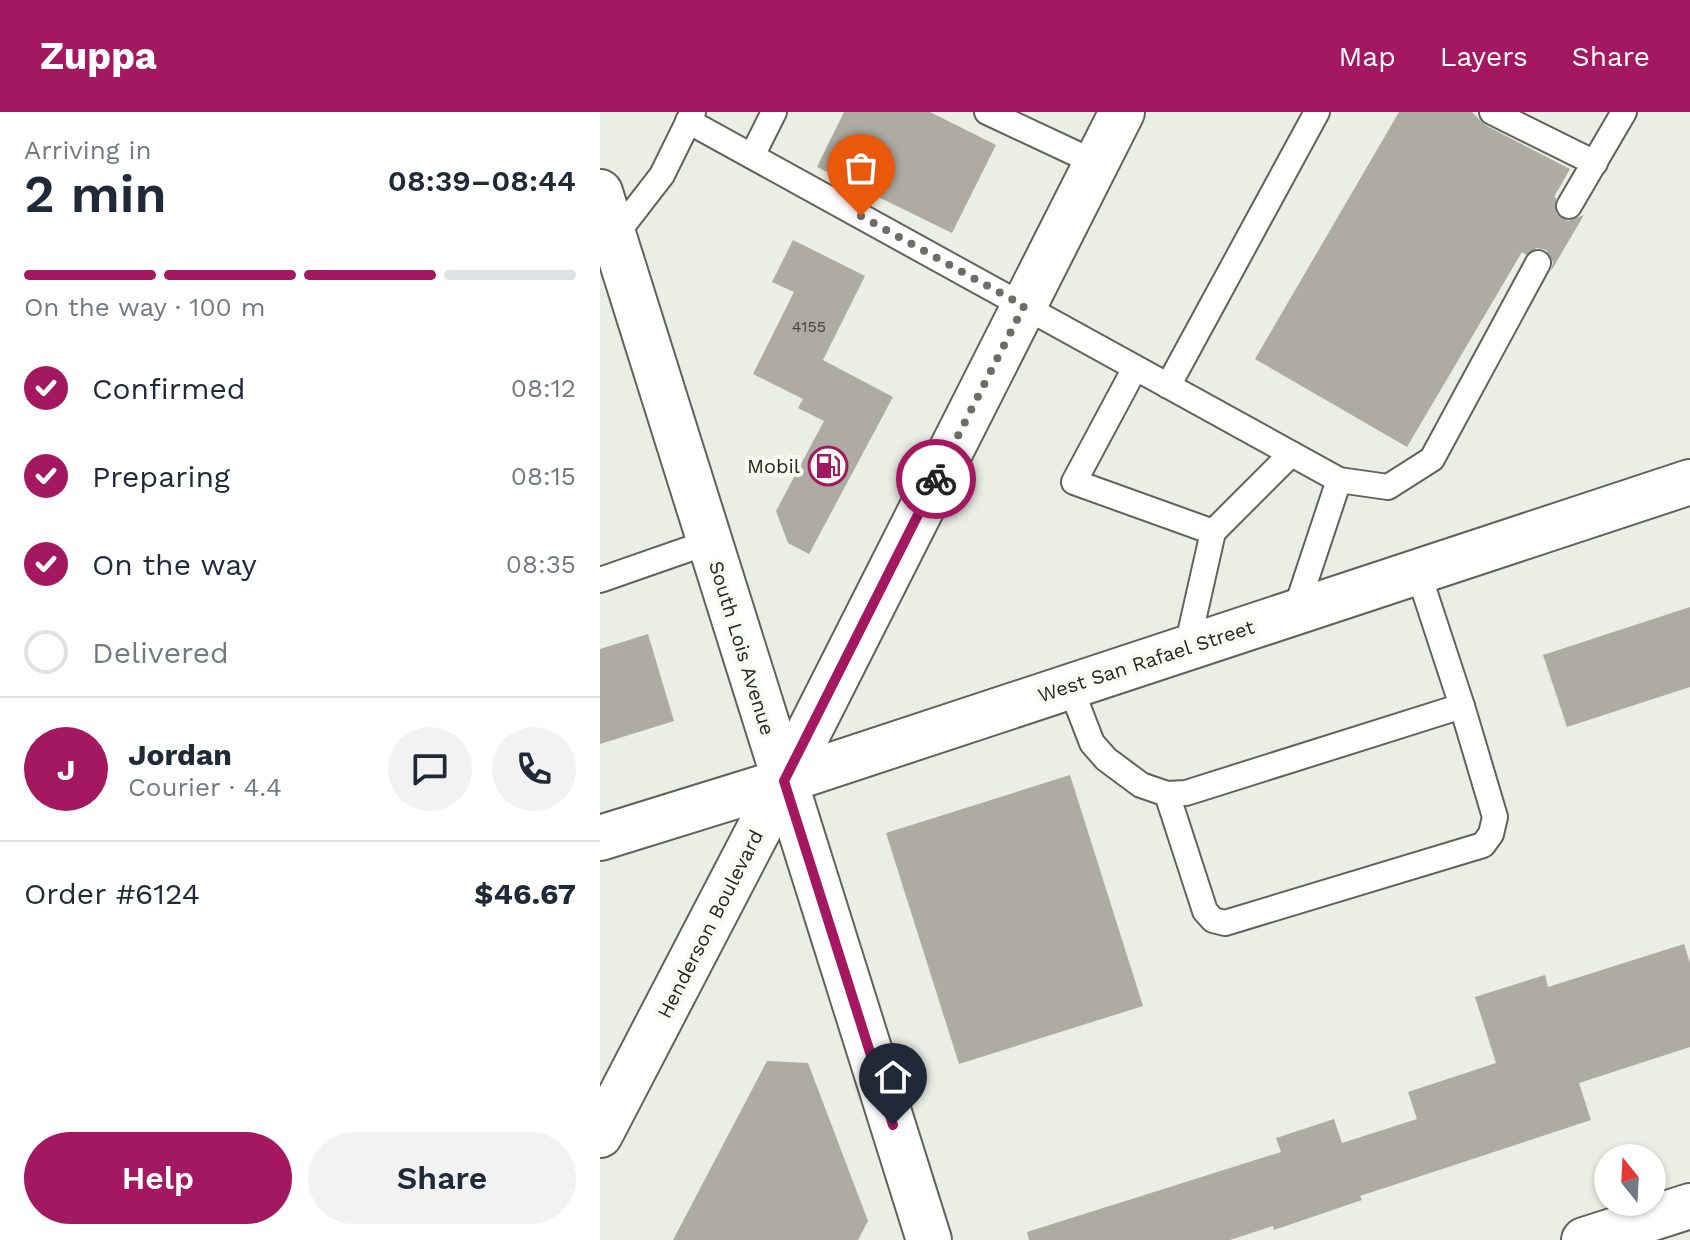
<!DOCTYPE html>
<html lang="en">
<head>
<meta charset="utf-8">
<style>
	body { margin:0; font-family:"Work Sans",sans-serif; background:#f2f2f3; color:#1f2937; height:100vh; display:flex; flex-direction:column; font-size:30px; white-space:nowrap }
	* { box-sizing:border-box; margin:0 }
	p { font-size:26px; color:#747a83 }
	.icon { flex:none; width:44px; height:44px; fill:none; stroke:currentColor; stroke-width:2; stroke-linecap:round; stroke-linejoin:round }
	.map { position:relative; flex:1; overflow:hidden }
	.drawer { display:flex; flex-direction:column; background:#fff; width:600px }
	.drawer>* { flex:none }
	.needle { width:52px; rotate:342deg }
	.tools { position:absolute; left:994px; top:1032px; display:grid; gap:16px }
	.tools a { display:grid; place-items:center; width:72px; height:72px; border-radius:50%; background:#fff; box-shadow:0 2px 6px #0004; font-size:40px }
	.pin { position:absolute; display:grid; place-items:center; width:68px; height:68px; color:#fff; margin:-82px -34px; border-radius:50% 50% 50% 0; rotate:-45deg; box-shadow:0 0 8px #0007 }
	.pin .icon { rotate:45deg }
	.courier { position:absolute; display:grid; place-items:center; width:80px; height:80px; margin:-40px; border:6px solid #a31860; border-radius:50%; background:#fff; color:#222; box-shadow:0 2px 10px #0007 }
	.overview em { font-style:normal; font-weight:600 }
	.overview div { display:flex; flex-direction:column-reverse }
	.overview { display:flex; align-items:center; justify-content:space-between; height:136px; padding:0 24px }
	h1 { font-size:52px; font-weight:600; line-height:60px }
	.bar { display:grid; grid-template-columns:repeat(4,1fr); gap:12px 8px; align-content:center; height:96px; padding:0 24px }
	.bar i { height:10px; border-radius:6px; background:#e0e1e3 }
	.bar .selected { background:#a31860 }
	.bar p { grid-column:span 4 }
	.line { display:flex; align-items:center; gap:20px; padding:0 24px; border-top:2px solid #e0e1e3 }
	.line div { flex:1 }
	.round { display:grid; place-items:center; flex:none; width:84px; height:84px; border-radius:42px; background:#f2f2f3 }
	ol { padding:0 24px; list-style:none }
	li { display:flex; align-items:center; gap:24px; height:88px }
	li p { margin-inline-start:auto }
	li .icon { padding:8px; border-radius:50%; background:#a31860; color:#fff; stroke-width:4 }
	li:last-child { color:#747a83 }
	li i { width:44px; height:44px; border:4px solid #e0e1e3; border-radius:50% }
	.cta { display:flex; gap:16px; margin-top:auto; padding:16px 24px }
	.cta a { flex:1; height:92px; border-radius:48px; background:#a31860; color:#fff; font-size:32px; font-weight:600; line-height:92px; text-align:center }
	.cta a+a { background:#f2f2f3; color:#1f2937 }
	header { display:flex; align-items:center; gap:48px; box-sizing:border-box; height:112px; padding:0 40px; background:#a31860; color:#fff }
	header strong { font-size:38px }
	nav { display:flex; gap:44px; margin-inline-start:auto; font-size:28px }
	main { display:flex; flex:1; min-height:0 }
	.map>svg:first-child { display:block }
	.building { fill:#aeaca2 }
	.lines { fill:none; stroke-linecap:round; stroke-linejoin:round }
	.service-casing { stroke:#60635a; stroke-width:28 }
	.minor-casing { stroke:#60635a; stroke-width:48 }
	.tertiary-casing { stroke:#60635a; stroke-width:48 }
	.secondary-casing { stroke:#60635a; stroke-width:48 }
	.service { stroke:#fff; stroke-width:24 }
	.minor { stroke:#fff; stroke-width:44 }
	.tertiary { stroke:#fff; stroke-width:44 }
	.secondary { stroke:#fff; stroke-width:44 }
	.done { stroke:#6b6d67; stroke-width:8; stroke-dasharray:0 14.4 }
	.route { stroke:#a31860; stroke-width:10 }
	.labels { text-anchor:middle; stroke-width:8; stroke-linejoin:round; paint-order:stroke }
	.number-label { font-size:16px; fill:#484843 }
	.poi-label { font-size:20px; fill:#262723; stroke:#f7fbf1; text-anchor:end }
	.street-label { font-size:20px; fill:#262723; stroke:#f7fbf1 }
</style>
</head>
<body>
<header>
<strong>Zuppa</strong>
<nav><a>Map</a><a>Layers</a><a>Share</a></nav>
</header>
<main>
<section class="drawer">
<div class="overview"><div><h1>2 min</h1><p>Arriving in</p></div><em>08:39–08:44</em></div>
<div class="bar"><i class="selected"></i><i class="selected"></i><i class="selected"></i><i></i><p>On the way · 100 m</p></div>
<ol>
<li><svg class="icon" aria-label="check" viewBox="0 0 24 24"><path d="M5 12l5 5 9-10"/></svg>Confirmed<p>08:12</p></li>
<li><svg class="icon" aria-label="check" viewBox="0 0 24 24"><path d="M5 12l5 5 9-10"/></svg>Preparing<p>08:15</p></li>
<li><svg class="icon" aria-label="check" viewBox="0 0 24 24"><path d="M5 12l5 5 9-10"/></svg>On the way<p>08:35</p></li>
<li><i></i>Delivered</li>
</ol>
<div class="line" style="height:144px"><b class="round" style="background:#a31860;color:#fff">J</b><div><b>Jordan</b><p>Courier · 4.4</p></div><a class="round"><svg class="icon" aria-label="chat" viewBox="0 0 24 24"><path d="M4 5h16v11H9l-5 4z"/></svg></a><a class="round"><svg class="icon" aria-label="phone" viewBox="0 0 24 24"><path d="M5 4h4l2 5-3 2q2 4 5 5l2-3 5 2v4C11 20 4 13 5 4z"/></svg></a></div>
<div class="line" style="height:104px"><div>Order #6124</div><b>$46.67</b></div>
<div class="cta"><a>Help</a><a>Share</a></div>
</section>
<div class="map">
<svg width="1090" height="1128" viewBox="0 0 1090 1128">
	<rect width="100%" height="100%" fill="#eaeee4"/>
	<!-- building -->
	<g class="building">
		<polygon points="244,0 330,0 396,33 352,121 217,55"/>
		<polygon points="799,0 872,0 885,13 970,57 954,85 956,86 956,101 968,109 984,103 951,159 953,150 946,138 937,136 926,143 922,140 807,335 655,247"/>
		<polygon points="193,128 265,164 223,248 293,285 209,442 188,431 176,399 224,309 198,296 203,287 153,262 194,180 172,170"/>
		<polygon points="1090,495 1090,575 967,615 943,543"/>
		<polygon points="48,522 74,609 0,632 0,537"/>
		<polygon points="470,663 543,894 359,952 286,721"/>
		<polygon points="1084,832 1090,851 1090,935 979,971 991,1008 760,1084 762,1088 674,1118 673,1114 630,1128 429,1128 427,1120 681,1040 676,1026 734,1007 742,1031 817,1007 808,980 896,951 875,885 945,863 948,875"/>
		<polygon points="167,949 208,951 268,1109 258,1128 73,1128"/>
	</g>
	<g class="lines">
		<defs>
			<g id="service">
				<polyline points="387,0 496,51"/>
				<polyline points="892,0 995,51"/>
				<polyline points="88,9 739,368 788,375 832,347 938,151"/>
				<polyline points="152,44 174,0"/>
				<polyline points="969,94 1024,0"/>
				<polyline points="14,125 62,63 93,0"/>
				<polyline points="535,256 474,370 613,420"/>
				<polyline points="568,274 717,0"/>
				<polyline points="0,468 109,430"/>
				<polyline points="695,500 739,368"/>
				<polyline points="587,535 613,420 691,342"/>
				<polyline points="470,574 492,631 506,647 541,673 567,682 586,681 862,594 818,460"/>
				<polyline points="567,682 605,799 613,808 625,811 883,733 891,722 895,705 862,594"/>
			</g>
			<g id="minor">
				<polyline points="0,726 184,669 1090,370"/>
				<polyline points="984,1128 1090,1094"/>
			</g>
			<polyline id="tertiary" points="0,80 329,1128"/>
			<polyline id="secondary" points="0,1023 184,669 522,0"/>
		</defs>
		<!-- service casing -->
		<use href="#service" class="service-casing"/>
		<!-- minor casing -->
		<use href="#minor" class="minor-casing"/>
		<!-- tertiary casing -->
		<use href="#tertiary" class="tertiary-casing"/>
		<!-- secondary casing -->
		<use href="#secondary" class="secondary-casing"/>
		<!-- service -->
		<use href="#service" class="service"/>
		<!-- minor -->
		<use href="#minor" class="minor"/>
		<!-- tertiary -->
		<use href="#tertiary" class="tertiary"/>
		<!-- secondary -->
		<use href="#secondary" class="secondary"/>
	</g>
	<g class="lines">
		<!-- done -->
		<polyline class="done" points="261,104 424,194 336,367"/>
		<!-- route -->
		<polyline class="route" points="293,1013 184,669 336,367"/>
	</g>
	<!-- icons -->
	<defs>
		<symbol id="fuel-ring" viewBox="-11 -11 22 22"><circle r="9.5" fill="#f7fbf1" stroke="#a31860" stroke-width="1.5"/><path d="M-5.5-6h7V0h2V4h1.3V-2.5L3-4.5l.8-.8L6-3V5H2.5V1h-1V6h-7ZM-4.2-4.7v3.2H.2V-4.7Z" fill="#a31860"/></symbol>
	</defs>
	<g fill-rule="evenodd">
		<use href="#fuel-ring" x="206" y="332" width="44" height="44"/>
	</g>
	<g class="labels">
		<!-- number labels -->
		<g class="number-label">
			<text x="209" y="220">4155</text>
		</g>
		<!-- poi labels -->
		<g class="poi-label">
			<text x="200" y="361">Mobil</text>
		</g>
		<!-- street labels -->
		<g class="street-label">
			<text transform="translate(142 536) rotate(73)" y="7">South Lois Avenue</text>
			<text transform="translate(546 549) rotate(-18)" y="7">West San Rafael Street</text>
			<text transform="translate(110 812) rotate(-63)" y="7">Henderson Boulevard</text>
		</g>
	</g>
</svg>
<div class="tools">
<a><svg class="needle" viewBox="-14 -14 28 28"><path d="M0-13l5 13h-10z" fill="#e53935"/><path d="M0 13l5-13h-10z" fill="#747a83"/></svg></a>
</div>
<div class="pin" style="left:261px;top:104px;background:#ea580c"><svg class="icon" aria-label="bag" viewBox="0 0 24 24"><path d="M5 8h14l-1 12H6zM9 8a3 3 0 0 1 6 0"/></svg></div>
<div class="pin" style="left:293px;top:1013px;background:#1f2937"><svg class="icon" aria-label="home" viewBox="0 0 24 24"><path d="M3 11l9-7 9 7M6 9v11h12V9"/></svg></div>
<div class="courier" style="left:336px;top:367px"><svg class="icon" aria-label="bike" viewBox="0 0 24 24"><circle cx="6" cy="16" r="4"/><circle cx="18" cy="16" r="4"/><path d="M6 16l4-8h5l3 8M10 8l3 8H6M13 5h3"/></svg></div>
</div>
</main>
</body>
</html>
